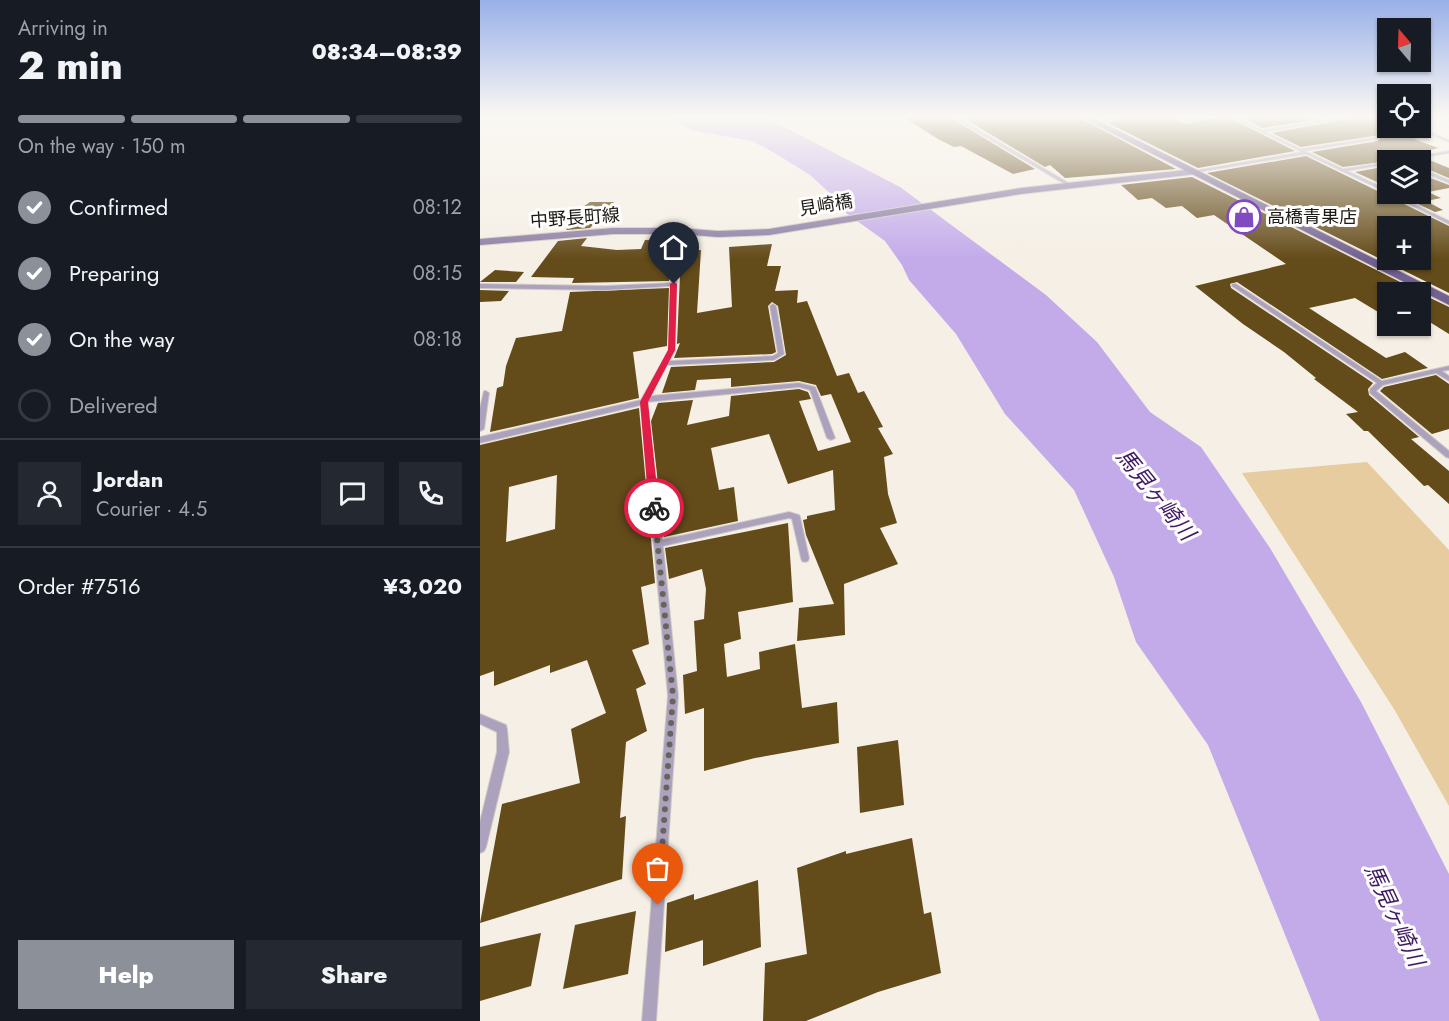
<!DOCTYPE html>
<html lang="en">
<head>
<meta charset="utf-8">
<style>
	body { margin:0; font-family:Jost,"Noto Sans JP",sans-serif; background:#242831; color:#f1f3f6; height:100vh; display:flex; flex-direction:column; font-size:22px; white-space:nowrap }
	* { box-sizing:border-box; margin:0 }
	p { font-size:20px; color:#9ea1a6 }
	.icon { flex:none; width:33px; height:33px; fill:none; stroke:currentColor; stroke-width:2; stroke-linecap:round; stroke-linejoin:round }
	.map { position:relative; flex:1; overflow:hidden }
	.details { display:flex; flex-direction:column; background:#171b24; width:480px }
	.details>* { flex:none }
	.needle { width:39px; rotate:341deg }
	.tools { position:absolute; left:897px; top:18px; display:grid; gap:12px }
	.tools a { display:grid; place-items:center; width:54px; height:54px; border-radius:0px; background:#171b24; box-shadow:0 2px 4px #0004; font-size:30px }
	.pin { position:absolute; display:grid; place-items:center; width:51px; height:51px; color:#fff; margin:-62px -26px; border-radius:50% 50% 50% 0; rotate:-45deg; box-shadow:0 0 6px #0007 }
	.pin .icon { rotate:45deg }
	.courier { position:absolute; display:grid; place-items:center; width:60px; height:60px; margin:-30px; border:4px solid #e11d48; border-radius:50%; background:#fff; color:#222; box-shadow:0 2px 8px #0007 }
	.headline em { font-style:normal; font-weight:800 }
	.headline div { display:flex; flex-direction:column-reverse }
	.headline { display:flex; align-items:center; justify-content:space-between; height:102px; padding:0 18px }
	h1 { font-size:39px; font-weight:800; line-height:45px }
	.bar { display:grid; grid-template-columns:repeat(4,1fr); gap:9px 6px; align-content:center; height:72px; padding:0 18px }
	.bar i { height:8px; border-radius:4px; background:#363941 }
	.bar .active { background:#8c9099 }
	.bar p { grid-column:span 4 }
	.line { display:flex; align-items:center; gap:15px; padding:0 18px; border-top:2px solid #363941 }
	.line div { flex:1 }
	.round { display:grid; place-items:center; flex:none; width:63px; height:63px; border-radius:0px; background:#242831 }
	ol { padding:0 18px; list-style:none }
	li { display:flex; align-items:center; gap:18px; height:66px }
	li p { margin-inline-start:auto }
	li .icon { padding:6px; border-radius:50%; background:#8c9099; color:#fff; stroke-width:4 }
	li:last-child { color:#9ea1a6 }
	li i { width:33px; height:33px; border:3px solid #363941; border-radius:50% }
	.cta { display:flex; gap:12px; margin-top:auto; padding:12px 18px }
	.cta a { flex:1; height:69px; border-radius:0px; background:#8c9099; color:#fff; font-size:24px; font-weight:800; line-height:69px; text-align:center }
	.cta a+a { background:#242831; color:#f1f3f6 }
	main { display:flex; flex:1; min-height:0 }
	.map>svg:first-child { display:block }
	.green { fill:#e6cc9e }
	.water { fill:#c3abea }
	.building { fill:#644b1a; fill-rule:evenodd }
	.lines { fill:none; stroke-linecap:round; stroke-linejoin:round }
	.lane-casing { stroke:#d2cdc4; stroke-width:2 }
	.secondary-casing { stroke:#d2cdc4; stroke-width:2 }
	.primary-casing { stroke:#d2cdc4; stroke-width:2 }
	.lane { fill:#aca2be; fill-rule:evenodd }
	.secondary { fill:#8b7ca4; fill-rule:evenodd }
	.primary { fill:#736191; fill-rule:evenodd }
	.rail { stroke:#605d58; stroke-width:2; stroke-dasharray:1.5 3; stroke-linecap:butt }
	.route { fill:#e11d48 }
	.done { stroke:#67645e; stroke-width:6; stroke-dasharray:0 10.8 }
	.labels { text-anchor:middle; stroke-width:6; stroke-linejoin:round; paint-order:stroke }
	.far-street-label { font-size:18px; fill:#1b1916; stroke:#fefdfb }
	.far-poi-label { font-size:18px; fill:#1b1916; stroke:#fefdfb; text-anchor:start }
	.water-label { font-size:22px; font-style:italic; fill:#3d1a63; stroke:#fefdfb }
</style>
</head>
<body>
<main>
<section class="details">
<div class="headline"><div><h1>2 min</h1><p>Arriving in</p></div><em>08:34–08:39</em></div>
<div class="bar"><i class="active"></i><i class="active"></i><i class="active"></i><i></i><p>On the way · 150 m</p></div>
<ol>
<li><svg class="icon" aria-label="check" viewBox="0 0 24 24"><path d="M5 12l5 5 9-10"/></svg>Confirmed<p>08:12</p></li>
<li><svg class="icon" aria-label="check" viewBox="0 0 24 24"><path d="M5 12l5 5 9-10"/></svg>Preparing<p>08:15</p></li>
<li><svg class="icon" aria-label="check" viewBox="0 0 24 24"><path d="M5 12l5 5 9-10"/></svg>On the way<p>08:18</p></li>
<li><i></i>Delivered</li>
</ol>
<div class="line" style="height:108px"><a class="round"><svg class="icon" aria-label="person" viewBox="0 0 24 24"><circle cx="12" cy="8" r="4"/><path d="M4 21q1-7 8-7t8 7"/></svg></a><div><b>Jordan</b><p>Courier · 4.5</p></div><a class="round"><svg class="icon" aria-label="chat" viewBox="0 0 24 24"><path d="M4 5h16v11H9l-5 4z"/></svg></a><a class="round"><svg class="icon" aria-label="phone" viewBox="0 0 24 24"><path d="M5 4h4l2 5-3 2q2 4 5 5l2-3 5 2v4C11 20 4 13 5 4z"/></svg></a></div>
<div class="line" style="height:78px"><div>Order #7516</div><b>¥3,020</b></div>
<div class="cta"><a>Help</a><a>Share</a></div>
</section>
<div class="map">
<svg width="969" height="1021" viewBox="0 0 969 1021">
	<rect width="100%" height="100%" fill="#f5efe5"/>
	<!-- green -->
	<polygon class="green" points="887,462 969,550 969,806 914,709 762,473"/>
	<!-- water -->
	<polygon class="water" points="189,116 283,116 420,187 566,295 617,342 670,412 721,447 790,548 881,702 969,874 969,1021 840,1021 728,745 656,642 634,577 594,490 525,414 476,334 429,280 422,265 405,241 366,213 352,195 330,175 293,152 272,141 210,130"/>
	<!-- building -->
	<g class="building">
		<polygon points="422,116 468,116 555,169 533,174 481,146 474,147 458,139"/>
		<polygon points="480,116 596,116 696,169 585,178 570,165 565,167"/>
		<polygon points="650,116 690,116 706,124 746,116 815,151 718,168 628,123"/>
		<polygon points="760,116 823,116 830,121 782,128"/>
		<polygon points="883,116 897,116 908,120 908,128 934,128 949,136 934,139 958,148 919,158 917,160 863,167 832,152 898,141 900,135 821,147 792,133"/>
		<path d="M826 156 969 226V293L727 173ZM908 226H940V260H908Z"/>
		<polygon points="947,159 969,168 969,178 940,166 940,160 936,160"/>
		<polygon points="908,166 908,187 875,172"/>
		<polygon points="940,174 969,185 969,188 948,192 961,198 946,201 963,210 955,212 917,194 940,194"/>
		<polygon points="712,177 940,292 908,292 908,318 875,298 829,308 906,358 925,352 948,368 902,379 757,282 750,284 751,288 893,383 888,389 889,395 939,437 931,439 969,471 969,504 948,485 944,486 888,431 884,431 866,414 878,412 834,379 836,378 804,352 763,324 715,286 806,264 734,215 717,218 702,206 686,208 672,198 658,200 641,185"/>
		<polygon points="110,202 134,202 110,228 86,230 103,207"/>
		<polygon points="107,238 101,246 137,250 161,249 165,240 188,239 181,254 192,253 189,281 92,283 94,278 51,277 78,241"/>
		<polygon points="292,244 287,266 301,266 295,291 318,290 317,303 327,301 357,376 369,373 378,393 384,391 403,427 398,428 413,454 404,457 408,494 417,523 400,528 418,564 364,584 365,635 317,641 319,608 354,604 326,535 323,520 327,519 327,516 355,510 353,470 308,484 289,434 231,448 239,490 254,487 258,521 184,537 171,421 178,403 213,400 207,425 249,416 251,396 319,389 328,392 331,399 319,401 338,451 371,442 351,394 341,396 336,385 319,381 251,387 251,378 217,380 215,390 182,393 191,367 294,362 306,355 298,306 292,302 288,306 296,352 292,354 194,358 200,343 197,344 201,252 221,250 217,313 252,307 249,247"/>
		<polygon points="15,270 44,272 36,282 0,282"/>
		<polygon points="189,288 187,346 153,352 159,398 10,432 17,388 23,386 26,366 36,338 82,331 90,292"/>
		<polygon points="0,290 29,291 21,301 0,302"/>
		<polygon points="940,293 969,307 969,334 940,316"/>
		<polygon points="956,375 969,384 969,429 952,434 900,391 904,387"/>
		<path d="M159 408 175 583 161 587 169 644 152 650 166 684 156 689 167 731 146 742 140 818 146 816 142 879 0 923 22 804 100 783 91 729 126 713 107 660 70 673V665L14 686V671L0 676V445ZM77 475 75 529 26 542 29 487Z"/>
		<polygon points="308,523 313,602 258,612 261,639 244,644 247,677 280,669 279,652 315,644 322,708 357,702 359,743 275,758 224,771 224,708 205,714 203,675 217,671 214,621 224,619 226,589 222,569 189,579 185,548"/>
		<polygon points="418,740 424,805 380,813 377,747"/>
		<polygon points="432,838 444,914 451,912 461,973 398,992 326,1021 283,1021 285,963 327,954 317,868 366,851 366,854"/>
		<polygon points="278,880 281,947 223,966 223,940 185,952 187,903 214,894 214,900"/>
		<polygon points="156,911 148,974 83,989 95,925"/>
		<polygon points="61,933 51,986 0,1001 0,947"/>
	</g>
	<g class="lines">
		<defs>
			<g id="lane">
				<polygon points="470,116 475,116 592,185 588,186"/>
				<polygon points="639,116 648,116 615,124 613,123"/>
				<path d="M692 116C698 116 702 119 708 120 718 120 729 116 740 116L706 122Z"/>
				<polygon points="748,116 754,116 782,130 837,122 825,116 831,116 840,121 869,116 881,116 785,132 821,149 899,137 898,139 825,151 863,169 908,162 908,164 867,171 908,190 908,193 826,154 712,173 714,171 822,152"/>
				<polygon points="936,128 940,128 969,140 969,142"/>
				<polygon points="969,151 969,153 925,160 919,160"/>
				<polygon points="940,168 969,180 969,183 940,171"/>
				<polygon points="908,194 913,194 969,221 969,224"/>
				<polygon points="197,230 201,231 196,290 195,350 189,361 293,356 298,353 290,306 293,304 296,306 304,354 294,360 187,365 170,396 319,383 335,387 336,389 355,438 351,440 347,438 330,390 319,387 167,402 182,540 309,512 319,515 320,517 329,558 328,561 325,562 322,561 321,558 312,519 309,518 183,546 198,696 176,1021 162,1021 188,696 161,405 0,443 0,437 161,400 189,350 191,286 125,290 0,288 0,284 125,286 191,283"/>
				<polygon points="752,284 756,284 902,381 969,366 969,370 962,371 969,376 969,381 956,373 903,385 896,391 969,451 969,458 966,457 890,393 890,389 897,383 752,286"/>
				<polygon points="4,391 6,391 9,393 4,429 0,431 0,408"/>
				<polygon points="0,714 26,725 27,729 29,752 6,847 4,851 0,853 0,822 17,752 17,732 0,724"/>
			</g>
			<polygon id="secondary" points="714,169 719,172 717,174 541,194 289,235 238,237 199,234 133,234 0,245 0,239 133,228 199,228 238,231 289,229 541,188"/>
			<polygon id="primary" points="598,116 609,116 969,296 969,305"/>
		</defs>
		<!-- lane casing -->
		<use href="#lane" class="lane-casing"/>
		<!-- secondary casing -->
		<use href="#secondary" class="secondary-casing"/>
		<!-- primary casing -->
		<use href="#primary" class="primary-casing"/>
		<!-- lane -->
		<use href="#lane" class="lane"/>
		<!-- secondary -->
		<use href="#secondary" class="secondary"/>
		<!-- primary -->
		<use href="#primary" class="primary"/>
		<!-- rail -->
		<polyline class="rail" points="960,116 969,120"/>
	</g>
	<!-- sky -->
	<linearGradient id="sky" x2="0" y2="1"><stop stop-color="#99b0e9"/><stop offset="0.45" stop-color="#faf8f3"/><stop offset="1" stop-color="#faf8f3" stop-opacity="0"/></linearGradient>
	<rect width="969" height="259" fill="url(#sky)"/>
	<!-- route -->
	<polygon class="route" points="194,282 197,284 195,350 168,402 179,508 174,512 169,508 160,402 188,350 190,284"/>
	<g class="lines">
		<!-- done -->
		<polyline class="done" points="174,508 193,696 178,905"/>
	</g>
	<!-- icons -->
	<defs>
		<symbol id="shop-ring" viewBox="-11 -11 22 22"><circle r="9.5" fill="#fefdfb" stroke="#814ac1" stroke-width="1.5"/><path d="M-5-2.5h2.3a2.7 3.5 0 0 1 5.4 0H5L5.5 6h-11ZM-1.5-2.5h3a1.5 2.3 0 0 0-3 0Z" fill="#814ac1"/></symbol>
	</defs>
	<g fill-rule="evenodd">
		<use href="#shop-ring" x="745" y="198" width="38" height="38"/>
	</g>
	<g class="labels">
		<!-- far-street labels -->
		<g class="far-street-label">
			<text transform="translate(346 205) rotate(-9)" y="6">見崎橋</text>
			<text transform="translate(95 218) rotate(-4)" y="6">中野長町線</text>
		</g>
		<!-- far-poi labels -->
		<g class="far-poi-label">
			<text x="787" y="223">高橋青果店</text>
		</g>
		<!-- water labels -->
		<g class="water-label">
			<text transform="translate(676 494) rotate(51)" y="8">馬見ヶ崎川</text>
			<text transform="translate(915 915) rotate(65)" y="8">馬見ヶ崎川</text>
		</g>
	</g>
</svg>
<div class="tools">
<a><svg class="needle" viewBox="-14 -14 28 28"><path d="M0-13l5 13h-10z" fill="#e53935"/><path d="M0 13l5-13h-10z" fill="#9ea1a6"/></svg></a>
<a><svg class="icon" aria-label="locate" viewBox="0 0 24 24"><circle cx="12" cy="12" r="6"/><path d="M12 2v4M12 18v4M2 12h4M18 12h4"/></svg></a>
<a><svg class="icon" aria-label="layers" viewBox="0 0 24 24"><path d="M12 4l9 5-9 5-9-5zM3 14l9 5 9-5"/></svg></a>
<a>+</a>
<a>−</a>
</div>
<div class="pin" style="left:178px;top:905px;background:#ea580c"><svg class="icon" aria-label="bag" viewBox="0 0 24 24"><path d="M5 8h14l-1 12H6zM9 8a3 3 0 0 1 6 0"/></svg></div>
<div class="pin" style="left:194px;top:284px;background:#1f2937"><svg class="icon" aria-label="home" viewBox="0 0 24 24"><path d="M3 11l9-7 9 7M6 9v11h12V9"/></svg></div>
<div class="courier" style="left:174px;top:508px"><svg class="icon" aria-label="bike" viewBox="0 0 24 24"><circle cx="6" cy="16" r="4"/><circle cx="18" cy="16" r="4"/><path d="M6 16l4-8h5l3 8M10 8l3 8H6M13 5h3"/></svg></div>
</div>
</main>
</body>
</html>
